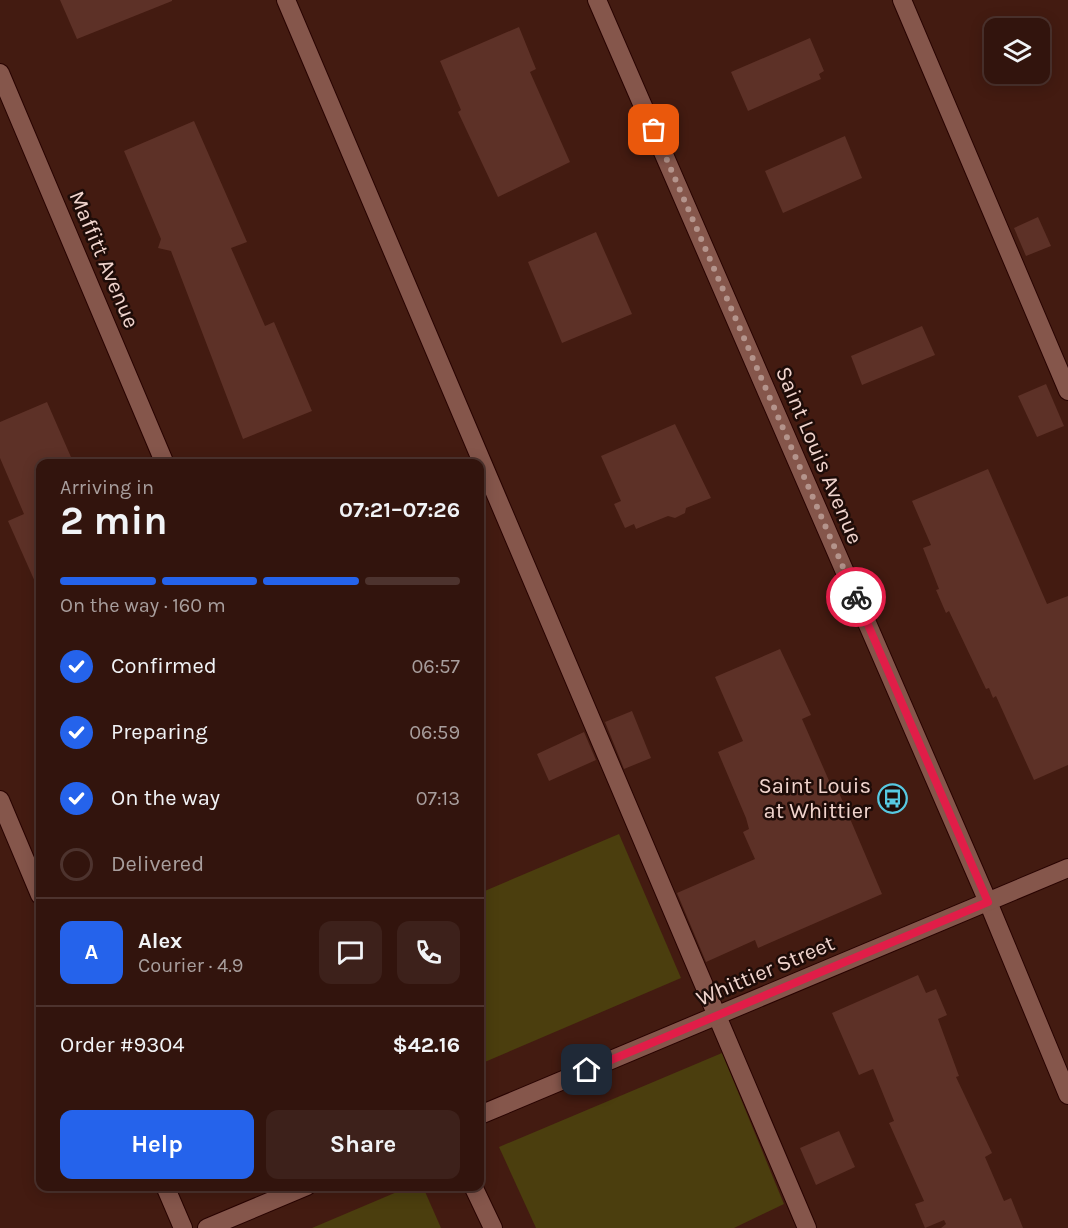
<!DOCTYPE html>
<html lang="en">
<head>
<meta charset="utf-8">
<style>
	body { margin:0; font-family:Karla,sans-serif; background:#3d211b; color:#f1f3f6; height:100vh; display:flex; flex-direction:column; font-size:22px; white-space:nowrap }
	* { box-sizing:border-box; margin:0 }
	p { font-size:20px; color:#a89e9d }
	.icon { flex:none; width:33px; height:33px; fill:none; stroke:currentColor; stroke-width:2; stroke-linecap:round; stroke-linejoin:round }
	.map { position:relative; flex:1; overflow:hidden }
	.panel { position:absolute; left:36px; top:459px; width:448px; height:732px; display:flex; flex-direction:column; background:#32140d; border-radius:12px; box-shadow:0 3px 15px #0003,0 0 0 2px #4d332e }
	.panel>* { flex:none }
	.tools { position:absolute; left:984px; top:18px; display:grid; gap:12px }
	.tools a { display:grid; place-items:center; width:66px; height:66px; border-radius:12px; background:#32140d; box-shadow:0 3px 15px #0003,0 0 0 2px #4d332e; font-size:30px }
	.pin { position:absolute; display:grid; place-items:center; width:51px; height:51px; color:#fff; margin:-26px; border-radius:12px; box-shadow:0 3px 9px #0006 }
	.courier { position:absolute; display:grid; place-items:center; width:60px; height:60px; margin:-30px; border:4px solid #e11d48; border-radius:50%; background:#fff; color:#222; box-shadow:0 2px 8px #0007 }
	.headline em { font-style:normal; font-weight:700 }
	.headline div { display:flex; flex-direction:column-reverse }
	.headline { display:flex; align-items:center; justify-content:space-between; height:102px; padding:0 24px }
	h1 { font-size:39px; font-weight:700; line-height:45px }
	.bar { display:grid; grid-template-columns:repeat(4,1fr); gap:9px 6px; align-content:center; height:72px; padding:0 24px }
	.bar i { height:8px; border-radius:4px; background:#4d332e }
	.bar .current { background:#2563eb }
	.bar p { grid-column:span 4 }
	.line { display:flex; align-items:center; gap:15px; padding:0 24px; border-top:2px solid #4d332e }
	.line div { flex:1 }
	.round { display:grid; place-items:center; flex:none; width:63px; height:63px; border-radius:12px; background:#3d211b }
	ol { padding:0 24px; list-style:none }
	li { display:flex; align-items:center; gap:18px; height:66px }
	li p { margin-inline-start:auto }
	li .icon { padding:6px; border-radius:50%; background:#2563eb; color:#fff; stroke-width:4 }
	li:last-child { color:#a89e9d }
	li i { width:33px; height:33px; border:3px solid #4d332e; border-radius:50% }
	.cta { display:flex; gap:12px; margin-top:auto; padding:12px 24px }
	.cta a { flex:1; height:69px; border-radius:12px; background:#2563eb; color:#fff; font-size:24px; font-weight:700; line-height:69px; text-align:center }
	.cta a+a { background:#3d211b; color:#f1f3f6 }
	.map>svg:first-child { display:block }
	.green { fill:#4b3e0e }
	.building { fill:#5d3127 }
	.lines { fill:none; stroke-linecap:round; stroke-linejoin:round }
	.minor-casing { stroke:#280300; stroke-width:20 }
	.minor { stroke:#85564b; stroke-width:18 }
	.done { stroke:#b4948c; stroke-width:6; stroke-dasharray:0 10.8 }
	.route { stroke:#e11d48; stroke-width:8 }
	.labels { text-anchor:middle; stroke-width:5; stroke-linejoin:round; paint-order:stroke }
	.street-label { font-size:22px; fill:#f1d5ce; stroke:#1e0c08 }
	.poi-label { font-size:22px; fill:#f1d5ce; stroke:#1e0c08; text-anchor:end }
</style>
</head>
<body>
<div class="map">
<svg width="1068" height="1228" viewBox="0 0 1068 1228">
	<rect width="100%" height="100%" fill="#431b11"/>
	<!-- green -->
	<g class="green">
		<polygon points="619,834 681,978 480,1064 480,893"/>
		<polygon points="722,1053 784,1204 734,1228 536,1228 499,1147"/>
		<polygon points="411,1186 423,1187 441,1228 312,1228"/>
	</g>
	<!-- building -->
	<g class="building">
		<polygon points="60,0 172,0 172,1 77,39"/>
		<polygon points="519,27 536,69 530,72 570,162 498,197 458,112 461,110 440,61"/>
		<polygon points="810,38 824,71 819,74 821,79 748,111 731,72"/>
		<polygon points="194,121 247,242 231,248 265,326 274,322 312,411 243,439 171,251 158,248 161,239 124,151"/>
		<polygon points="845,136 862,178 783,213 765,171"/>
		<polygon points="1038,217 1051,246 1026,256 1014,228"/>
		<polygon points="596,232 632,314 562,343 528,262"/>
		<polygon points="922,326 935,355 862,385 851,356"/>
		<polygon points="1046,384 1064,426 1037,437 1018,396"/>
		<polygon points="47,402 74,464 40,464 40,593 8,521 24,514 0,458 0,422"/>
		<polygon points="675,424 711,498 686,508 685,513 675,518 668,516 636,529 634,524 625,528 614,504 621,501 601,456"/>
		<polygon points="988,469 1047,604 1068,596 1068,765 1034,780 996,696 993,698 989,688 986,689 949,611 946,613 936,590 939,589 923,548 931,545 912,501"/>
		<polygon points="780,649 811,715 802,719 830,783 834,781 882,894 758,948 755,940 706,962 677,893 755,859 743,832 749,829 746,818 718,752 743,741 715,677"/>
		<polygon points="632,711 651,758 624,769 605,722"/>
		<polygon points="584,732 596,760 549,781 537,754"/>
		<polygon points="918,975 926,993 936,989 947,1015 938,1019 959,1076 956,1077 992,1153 985,1157 1004,1201 1011,1198 1023,1228 941,1228 946,1224 944,1220 925,1228 915,1204 924,1201 889,1123 894,1121 873,1069 859,1075 832,1013"/>
		<polygon points="839,1131 855,1167 816,1185 800,1148"/>
	</g>
	<g class="lines">
		<defs>
			<g id="minor">
				<polyline points="286,0 807,1228"/>
				<polyline points="597,0 988,902 1068,1095"/>
				<polyline points="902,0 1068,391"/>
				<polyline points="0,73 165,464"/>
				<polyline points="0,800 40,895"/>
				<polyline points="480,1115 1068,868"/>
				<polyline points="165,1186 183,1228"/>
				<polyline points="473,1186 493,1228"/>
				<polyline points="207,1228 307,1186"/>
			</g>
		</defs>
		<!-- minor casing -->
		<use href="#minor" class="minor-casing"/>
		<!-- minor -->
		<use href="#minor" class="minor"/>
	</g>
	<g class="lines">
		<!-- done -->
		<polyline class="done" points="654,130 856,597"/>
		<!-- route -->
		<polyline class="route" points="587,1070 988,902 856,597"/>
	</g>
	<!-- icons -->
	<defs>
		<symbol id="bus-ring" viewBox="-11 -11 22 22"><circle r="9.5" fill="#1e0c08" stroke="#57c9e2" stroke-width="1.5"/><path d="M-5-6H5V4H4V6H2V4H-2V6H-4V4H-5ZM-3.5-4V0h7V-4ZM-3.5 1.2v1.5H-2V1.2ZM2 1.2v1.5H3.5V1.2Z" fill="#57c9e2"/></symbol>
	</defs>
	<g fill-rule="evenodd">
		<use href="#bus-ring" x="876" y="782" width="33" height="33"/>
	</g>
	<g class="labels">
		<!-- street labels -->
		<g class="street-label">
			<text transform="translate(105 259) rotate(67)" y="8">Maffitt Avenue</text>
			<text transform="translate(820 455) rotate(67)" y="8">Saint Louis Avenue</text>
			<text transform="translate(765 970) rotate(-23)" y="8">Whittier Street</text>
		</g>
		<!-- poi labels -->
		<g class="poi-label">
			<text x="871" y="793">Saint Louis<tspan x="871" dy="25">at Whittier</tspan></text>
		</g>
	</g>
</svg>
<div class="tools">
<a><svg class="icon" aria-label="layers" viewBox="0 0 24 24"><path d="M12 4l9 5-9 5-9-5zM3 14l9 5 9-5"/></svg></a>
</div>
<div class="pin" style="left:654px;top:130px;background:#ea580c"><svg class="icon" aria-label="bag" viewBox="0 0 24 24"><path d="M5 8h14l-1 12H6zM9 8a3 3 0 0 1 6 0"/></svg></div>
<div class="pin" style="left:587px;top:1070px;background:#1f2937"><svg class="icon" aria-label="home" viewBox="0 0 24 24"><path d="M3 11l9-7 9 7M6 9v11h12V9"/></svg></div>
<div class="courier" style="left:856px;top:597px"><svg class="icon" aria-label="bike" viewBox="0 0 24 24"><circle cx="6" cy="16" r="4"/><circle cx="18" cy="16" r="4"/><path d="M6 16l4-8h5l3 8M10 8l3 8H6M13 5h3"/></svg></div>
<section class="panel">
<div class="headline"><div><h1>2 min</h1><p>Arriving in</p></div><em>07:21–07:26</em></div>
<div class="bar"><i class="current"></i><i class="current"></i><i class="current"></i><i></i><p>On the way · 160 m</p></div>
<ol>
<li><svg class="icon" aria-label="check" viewBox="0 0 24 24"><path d="M5 12l5 5 9-10"/></svg>Confirmed<p>06:57</p></li>
<li><svg class="icon" aria-label="check" viewBox="0 0 24 24"><path d="M5 12l5 5 9-10"/></svg>Preparing<p>06:59</p></li>
<li><svg class="icon" aria-label="check" viewBox="0 0 24 24"><path d="M5 12l5 5 9-10"/></svg>On the way<p>07:13</p></li>
<li><i></i>Delivered</li>
</ol>
<div class="line" style="height:108px"><b class="round" style="background:#2563eb;color:#fff">A</b><div><b>Alex</b><p>Courier · 4.9</p></div><a class="round"><svg class="icon" aria-label="chat" viewBox="0 0 24 24"><path d="M4 5h16v11H9l-5 4z"/></svg></a><a class="round"><svg class="icon" aria-label="phone" viewBox="0 0 24 24"><path d="M5 4h4l2 5-3 2q2 4 5 5l2-3 5 2v4C11 20 4 13 5 4z"/></svg></a></div>
<div class="line" style="height:78px"><div>Order #9304</div><b>$42.16</b></div>
<div class="cta"><a>Help</a><a>Share</a></div>
</section>
</div>
</body>
</html>
